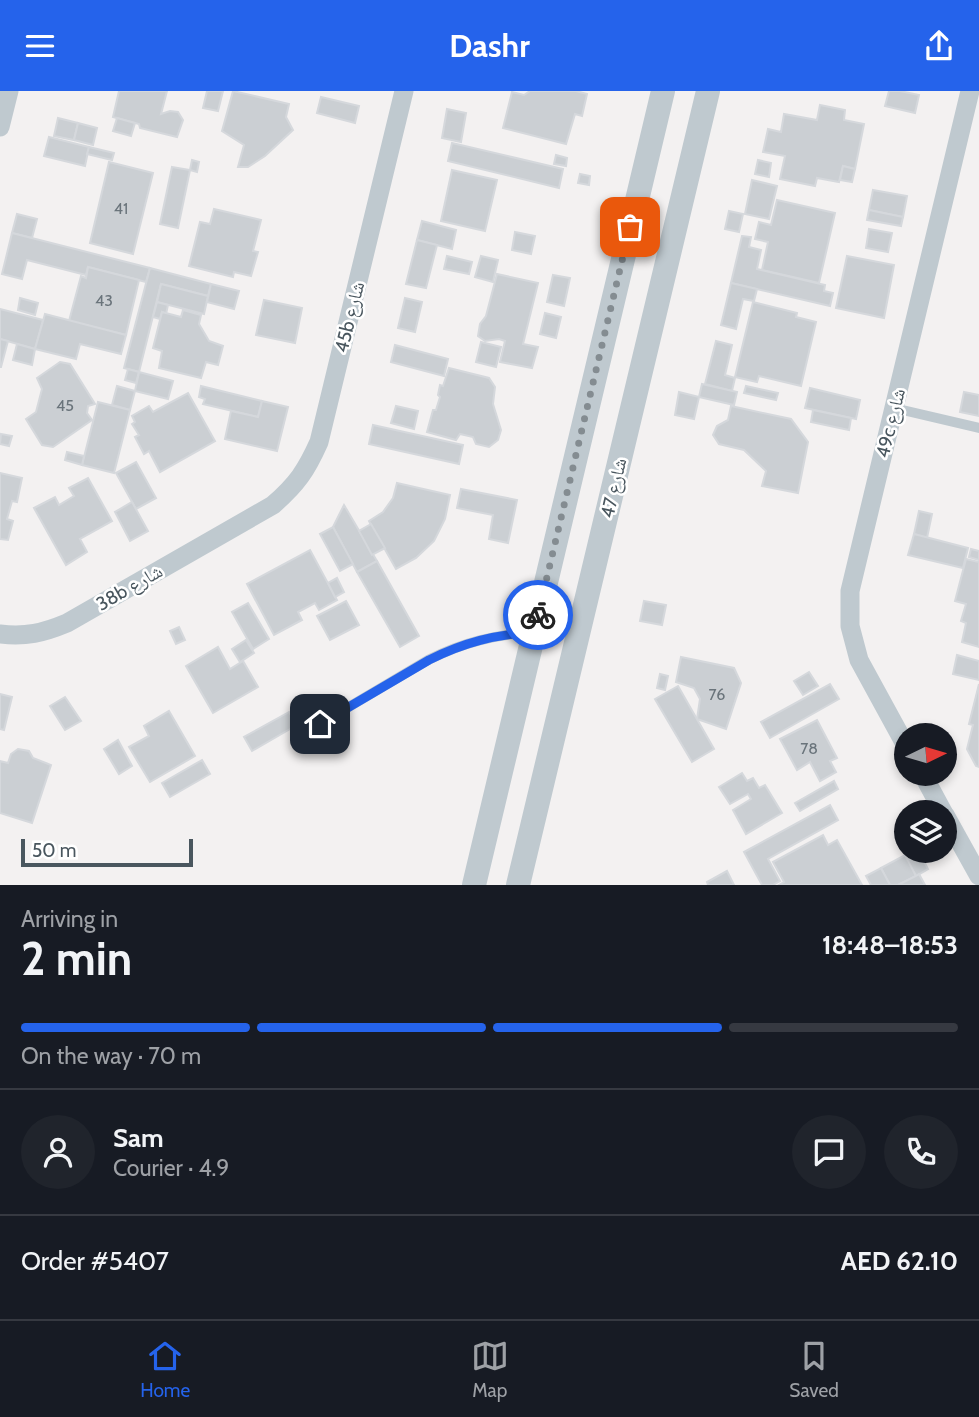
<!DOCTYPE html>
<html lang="en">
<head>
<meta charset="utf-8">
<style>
	body { margin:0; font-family:Cabin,"Noto Naskh Arabic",sans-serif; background:#20242c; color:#f1f3f6; height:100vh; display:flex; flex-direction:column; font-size:26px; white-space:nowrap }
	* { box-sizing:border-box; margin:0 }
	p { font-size:23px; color:#9ea1a6 }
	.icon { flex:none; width:38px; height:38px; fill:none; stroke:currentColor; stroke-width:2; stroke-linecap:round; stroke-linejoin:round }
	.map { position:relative; height:794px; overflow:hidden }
	.side { display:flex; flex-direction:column; background:#171b24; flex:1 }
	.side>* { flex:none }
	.needle { width:46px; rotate:85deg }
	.tools { position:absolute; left:894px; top:632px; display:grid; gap:14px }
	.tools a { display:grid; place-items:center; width:63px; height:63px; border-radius:50%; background:#171b24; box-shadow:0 4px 10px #0003; font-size:35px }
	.scale { position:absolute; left:21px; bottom:18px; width:172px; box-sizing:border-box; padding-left:7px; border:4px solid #49565e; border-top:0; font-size:19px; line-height:24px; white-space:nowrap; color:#49565e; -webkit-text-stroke:5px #fff; paint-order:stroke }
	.pin { position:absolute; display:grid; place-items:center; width:60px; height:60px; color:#fff; margin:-30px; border-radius:14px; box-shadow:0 4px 10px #0006 }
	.courier { position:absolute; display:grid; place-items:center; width:70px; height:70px; margin:-35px; border:5px solid #2563eb; border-radius:50%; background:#fff; color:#222; box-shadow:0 2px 9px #0007 }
	.summary em { font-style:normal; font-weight:700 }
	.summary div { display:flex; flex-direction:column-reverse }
	.summary { display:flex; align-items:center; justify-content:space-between; height:119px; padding:0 21px }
	h1 { font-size:46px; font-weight:700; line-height:52px }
	.bar { display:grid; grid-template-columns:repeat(4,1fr); gap:10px 7px; align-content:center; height:84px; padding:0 21px }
	.bar i { height:9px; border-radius:5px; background:#363941 }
	.bar .current { background:#2563eb }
	.bar p { grid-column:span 4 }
	.line { display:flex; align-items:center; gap:18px; padding:0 21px; border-top:2px solid #363941 }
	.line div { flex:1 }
	.round { display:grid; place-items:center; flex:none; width:74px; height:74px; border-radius:37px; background:#20242c }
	header { display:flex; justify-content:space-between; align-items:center; height:91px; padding:0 21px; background:#2563eb; color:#fff; font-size:32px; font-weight:700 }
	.menu { display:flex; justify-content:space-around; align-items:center; height:98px; border-top:2px solid #363941; background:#171b24; font-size:19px; color:#9ea1a6 }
	.menu a { display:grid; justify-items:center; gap:4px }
	.menu .current { color:#2563eb }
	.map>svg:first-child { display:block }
	.building { fill:#cbcfd3; stroke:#d5d8dc; stroke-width:2 }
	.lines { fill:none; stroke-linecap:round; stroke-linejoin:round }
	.service { stroke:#bfc9cf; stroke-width:10 }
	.minor { stroke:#bfc9cf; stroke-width:19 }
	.tertiary { stroke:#bfc9cf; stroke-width:24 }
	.done { stroke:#848c91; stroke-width:7; stroke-dasharray:0 12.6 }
	.route { stroke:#2563eb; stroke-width:9 }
	.labels { text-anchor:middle; stroke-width:5; stroke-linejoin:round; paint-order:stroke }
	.number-label { font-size:16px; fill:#6a747b }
	.street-label { font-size:19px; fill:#49565e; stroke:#fff }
</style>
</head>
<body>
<header><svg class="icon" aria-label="menu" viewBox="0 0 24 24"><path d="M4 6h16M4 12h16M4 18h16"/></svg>Dashr<svg class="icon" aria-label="share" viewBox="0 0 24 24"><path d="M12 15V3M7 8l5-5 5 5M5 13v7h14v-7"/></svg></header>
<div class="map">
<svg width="979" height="794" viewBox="0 0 979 794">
	<rect width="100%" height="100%" fill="#f3f1f1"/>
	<!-- building -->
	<g class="building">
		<polygon points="119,0 167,0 161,23 170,20 178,21 183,29 177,46 140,37 139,33 113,26"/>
		<polygon points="207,0 223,0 218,20 203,17"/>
		<polygon points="233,0 289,13 286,26 293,39 265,65 248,76 238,76 244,54 222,40"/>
		<polygon points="530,0 576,0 587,3 582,25 575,23 566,53 503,37 512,1 524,4"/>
		<polygon points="889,0 900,0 919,4 915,22 885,15"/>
		<polygon points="321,6 359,15 355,32 317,22"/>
		<polygon points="820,14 845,19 844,29 864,33 855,78 843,75 839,91 817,87 815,95 780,88 785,65 763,61 768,38 781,41 784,23 817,29"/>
		<polygon points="447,18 466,22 461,51 442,47"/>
		<polygon points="58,27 78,32 74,49 54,45"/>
		<polygon points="117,27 135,32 131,45 113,40"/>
		<polygon points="78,32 97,37 93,54 74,49"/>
		<polygon points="49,46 89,56 85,75 44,65"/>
		<polygon points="452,52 563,78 559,97 448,70"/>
		<polygon points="89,56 114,62 112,69 87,63"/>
		<polygon points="556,64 567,67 566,75 554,73"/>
		<polygon points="192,69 199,71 197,81 190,79"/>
		<polygon points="758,69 771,72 769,86 755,83"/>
		<polygon points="109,71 153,82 133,163 90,152"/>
		<polygon points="843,75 855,78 852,91 840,89"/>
		<polygon points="172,76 190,79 178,137 160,133"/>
		<polygon points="452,79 497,89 485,140 441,130"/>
		<polygon points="580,83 590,85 589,94 578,92"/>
		<polygon points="752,89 777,95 769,128 745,123"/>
		<polygon points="873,99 907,105 903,126 869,119"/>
		<polygon points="777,109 835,122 819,192 762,179 768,151 755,148 759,131 771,134"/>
		<polygon points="214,118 261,129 253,160 258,161 251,185 234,181 233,186 189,175 200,131 210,133"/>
		<polygon points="869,119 903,126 901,135 867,129"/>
		<polygon points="729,120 743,123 739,141 725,138"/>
		<polygon points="17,123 37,128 32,147 12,142"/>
		<polygon points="422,130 456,139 452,158 417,149"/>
		<polygon points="869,138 892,142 888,161 866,157"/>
		<polygon points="515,141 535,145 531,163 512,159"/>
		<polygon points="12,142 150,177 146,191 88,176 86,184 27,169 22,188 2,183"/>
		<polygon points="742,145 751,146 749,156 761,159 757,178 825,194 824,200 833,202 830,215 731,192"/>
		<polygon points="417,149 437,154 426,197 406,193"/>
		<polygon points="447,165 472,171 469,183 444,178"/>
		<polygon points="481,165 498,169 493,191 475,186"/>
		<polygon points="847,165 894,174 884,227 836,217"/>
		<polygon points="88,176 139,189 126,244 69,230 81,185 86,187"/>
		<polygon points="150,177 211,193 208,205 161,193 139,281 124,277"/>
		<polygon points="497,183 538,192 523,253 538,256 532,277 500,271 505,250 499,248 485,250 478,245 480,233 486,225"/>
		<polygon points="553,184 570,187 564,215 547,211"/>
		<polygon points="731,192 757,198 754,210 743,208 736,238 721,234"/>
		<polygon points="161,193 208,205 204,223 157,211"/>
		<polygon points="211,193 239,200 234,218 207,211"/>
		<polygon points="20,207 38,212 35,224 18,219"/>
		<polygon points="405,207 422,211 415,241 398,237"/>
		<polygon points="264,209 302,217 295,252 256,244"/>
		<polygon points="157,211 168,214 166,223 162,221 160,228 153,226"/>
		<polygon points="753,211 797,222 796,226 816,231 801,295 759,285 757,291 735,286"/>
		<polygon points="0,218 43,229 35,258 0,248"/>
		<polygon points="183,219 201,224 199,233 209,250 223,255 218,274 206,271 201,287 159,277 162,260 153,257 162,221 181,226"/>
		<polygon points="545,222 561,226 556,247 540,243"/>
		<polygon points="45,223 126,244 121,263 80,253 76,268 35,258"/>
		<polygon points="0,248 8,250 1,276 0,276"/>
		<polygon points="716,250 732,254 725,284 735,287 732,300 705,293"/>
		<polygon points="481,251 501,256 496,276 476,271"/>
		<polygon points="17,253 35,258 32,274 13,269"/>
		<polygon points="395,254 448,268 444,285 391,271"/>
		<polygon points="60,271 70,273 95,313 88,315 87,322 92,329 53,356 42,354 26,328 36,321 42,298 37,287"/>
		<polygon points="449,277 489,287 495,296 493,313 501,339 498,349 489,356 476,353 473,346 460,343 456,349 427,341 433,319 436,319 440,306 438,304 440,294 443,295"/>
		<polygon points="128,278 139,281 136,292 125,289"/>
		<polygon points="139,281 173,290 168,308 135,300"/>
		<polygon points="702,293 737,301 734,314 699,306"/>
		<polygon points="117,295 135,300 130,319 112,314"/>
		<polygon points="201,295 262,310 258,326 203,313 205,308 199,306"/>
		<polygon points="746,295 778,302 776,309 744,302"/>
		<polygon points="810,297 860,309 856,328 805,317"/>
		<polygon points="679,301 699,306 694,328 675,324"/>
		<polygon points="964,301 979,304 979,325 960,321"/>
		<polygon points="188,302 215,350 160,381 149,360 144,363 135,346 139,344 132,333 135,331 132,325 149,315 153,321"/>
		<polygon points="262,310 288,316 277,360 225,348 231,320 258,326"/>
		<polygon points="98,311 130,319 114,382 82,374"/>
		<polygon points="396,315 418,320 414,338 391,332"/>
		<polygon points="731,315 791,328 808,351 798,402 762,395 766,380 744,359 719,353 713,344 717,335 728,329"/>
		<polygon points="813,319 851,327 849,339 811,331"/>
		<polygon points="373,334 463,354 459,373 369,353"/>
		<polygon points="1,343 12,345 9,355 0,353"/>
		<polygon points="67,361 84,365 82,374 65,369"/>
		<polygon points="136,371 156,407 136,418 116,382"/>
		<polygon points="0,382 22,387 17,411 12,410 7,428 13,430 8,449 0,448"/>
		<polygon points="88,387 112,430 80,448 87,461 66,474 34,417 55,406 59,414 74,405 69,397"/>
		<polygon points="397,392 450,404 445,428 434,450 416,467 396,478 369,430 383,421 393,407"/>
		<polygon points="461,398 517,409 508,452 489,448 493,424 457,417"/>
		<polygon points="132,411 148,440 130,450 115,421"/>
		<polygon points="344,414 377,470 357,481 333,436"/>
		<polygon points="919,420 932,423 927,447 914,443"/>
		<polygon points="371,433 385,457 372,464 359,440"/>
		<polygon points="333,436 353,473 340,480 320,443"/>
		<polygon points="914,443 968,457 963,477 908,464"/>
		<polygon points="971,458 979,460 979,469 969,466"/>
		<polygon points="310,459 337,509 319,519 315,512 298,521 302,529 274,544 247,493"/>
		<polygon points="966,468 979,471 979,556 962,551 966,532 961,530 966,513 955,510"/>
		<polygon points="377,470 419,545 400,556 357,481"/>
		<polygon points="337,487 344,501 335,506 328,492"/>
		<polygon points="346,510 359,534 330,549 317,525"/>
		<polygon points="644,510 666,514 662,534 640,530"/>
		<polygon points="248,512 269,548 253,558 232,521"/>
		<polygon points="179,536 185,549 176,553 170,540"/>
		<polygon points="246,549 254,562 240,571 232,558"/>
		<polygon points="218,556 230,578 243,570 258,596 213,622 186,575"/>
		<polygon points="957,564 979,570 979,589 953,583"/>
		<polygon points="681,566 734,577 741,592 726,638 697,628 700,608 694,597 676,591"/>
		<polygon points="809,581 818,595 803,604 794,590"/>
		<polygon points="660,583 668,585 665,599 657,597"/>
		<polygon points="830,593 839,608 770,647 761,631"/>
		<polygon points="979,593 979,676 976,675 967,658 973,634 969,633"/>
		<polygon points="678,595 714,658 692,671 655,608"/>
		<polygon points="0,603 12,606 4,639 0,638"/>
		<polygon points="65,606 81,630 65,639 50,615"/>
		<polygon points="169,620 195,665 150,691 129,656 149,645 144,635"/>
		<polygon points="289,621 297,634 252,660 244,646"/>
		<polygon points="817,629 837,667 830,670 836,681 820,690 810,671 797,679 780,648"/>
		<polygon points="118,649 132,675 119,683 104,658"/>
		<polygon points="18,658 29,660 33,667 51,674 32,732 0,722 0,670 8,672 11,663"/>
		<polygon points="202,669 210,683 170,706 162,692"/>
		<polygon points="742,682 747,690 753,687 759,697 765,694 782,722 746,743 733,719 751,708 748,703 730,713 719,696"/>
		<polygon points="834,690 838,698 800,720 795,712"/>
		<polygon points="830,714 838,729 768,768 780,790 773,794 762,794 744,761"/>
		<polygon points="823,744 828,754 837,749 862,794 779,794 784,791 773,771"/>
		<polygon points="920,762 928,778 916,785 907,769"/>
		<polygon points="905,764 916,785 898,794 890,794 881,777"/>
		<polygon points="881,777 890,794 871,794 866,785"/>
		<polygon points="727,780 734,794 708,794 707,791"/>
		<polygon points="919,783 925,794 898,794 916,785"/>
	</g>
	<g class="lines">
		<!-- service -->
		<g class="service">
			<polyline points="894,317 979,337"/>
			<path d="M320 633 428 569C464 551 494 544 534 541"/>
		</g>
		<!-- minor -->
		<g class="minor">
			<polyline points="0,36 9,0"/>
			<path d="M0 543C26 546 43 542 67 532L273 414C297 393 306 380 319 351L404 0"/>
			<polyline points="906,655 859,569 850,535 850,500 970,0"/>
			<polyline points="922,682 943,721"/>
			<polyline points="945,724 979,785"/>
		</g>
		<!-- tertiary -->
		<g class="tertiary">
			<polyline points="474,794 663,0"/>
			<polyline points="518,794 708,0"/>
		</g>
	</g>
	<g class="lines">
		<!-- done -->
		<polyline class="done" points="538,524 630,136"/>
		<!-- route -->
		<path class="route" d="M320 633 429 569C465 551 494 544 534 541L538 524"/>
	</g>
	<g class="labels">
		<!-- number labels -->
		<g class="number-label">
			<text x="121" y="123">41</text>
			<text x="104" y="215">43</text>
			<text x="65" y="320">45</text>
			<text x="717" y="609">76</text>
			<text x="809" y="663">78</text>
		</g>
		<!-- street labels -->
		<g class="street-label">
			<text transform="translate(349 226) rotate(-76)" y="7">45b شارع</text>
			<text transform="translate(890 332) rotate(-76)" y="7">49c شارع</text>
			<text transform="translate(613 397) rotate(-77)" y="7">شارع 47</text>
			<text transform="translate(129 496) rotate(-30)" y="7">38b شارع</text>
		</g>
	</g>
</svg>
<div class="tools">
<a><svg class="needle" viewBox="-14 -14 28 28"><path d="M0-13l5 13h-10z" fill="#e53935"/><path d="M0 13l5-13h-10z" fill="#9ea1a6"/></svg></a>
<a><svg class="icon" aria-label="layers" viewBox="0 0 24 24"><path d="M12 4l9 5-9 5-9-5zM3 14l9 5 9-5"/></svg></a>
</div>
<div class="scale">50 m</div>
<div class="pin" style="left:630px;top:136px;background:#ea580c"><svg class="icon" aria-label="bag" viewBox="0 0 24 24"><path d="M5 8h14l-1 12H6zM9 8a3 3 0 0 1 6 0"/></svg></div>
<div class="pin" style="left:320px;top:633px;background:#1f2937"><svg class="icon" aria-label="home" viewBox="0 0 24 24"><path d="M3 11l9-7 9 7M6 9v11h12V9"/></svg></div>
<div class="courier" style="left:538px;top:524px"><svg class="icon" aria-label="bike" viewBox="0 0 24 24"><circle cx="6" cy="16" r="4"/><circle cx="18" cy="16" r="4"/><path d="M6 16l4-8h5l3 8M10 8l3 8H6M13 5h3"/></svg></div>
</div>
<section class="side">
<div class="summary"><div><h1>2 min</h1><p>Arriving in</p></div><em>18:48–18:53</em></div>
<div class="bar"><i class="current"></i><i class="current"></i><i class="current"></i><i></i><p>On the way · 70 m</p></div>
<div class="line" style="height:126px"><a class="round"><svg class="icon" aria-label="person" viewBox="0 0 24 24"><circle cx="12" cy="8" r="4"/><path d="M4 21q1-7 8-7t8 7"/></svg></a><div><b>Sam</b><p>Courier · 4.9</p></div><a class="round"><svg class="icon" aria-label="chat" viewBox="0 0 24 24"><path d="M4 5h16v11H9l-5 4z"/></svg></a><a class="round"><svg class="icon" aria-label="phone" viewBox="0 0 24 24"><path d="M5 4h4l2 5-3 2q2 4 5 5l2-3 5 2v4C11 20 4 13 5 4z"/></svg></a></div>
<div class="line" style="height:91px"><div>Order #5407</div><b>AED 62.10</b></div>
</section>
<nav class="menu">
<a class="current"><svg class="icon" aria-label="home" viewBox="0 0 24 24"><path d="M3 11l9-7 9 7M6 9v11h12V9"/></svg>Home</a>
<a><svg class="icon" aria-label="map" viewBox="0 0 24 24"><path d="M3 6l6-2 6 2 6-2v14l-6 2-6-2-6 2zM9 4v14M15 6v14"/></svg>Map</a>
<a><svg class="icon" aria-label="saved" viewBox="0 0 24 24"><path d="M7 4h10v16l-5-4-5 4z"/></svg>Saved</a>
</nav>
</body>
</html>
